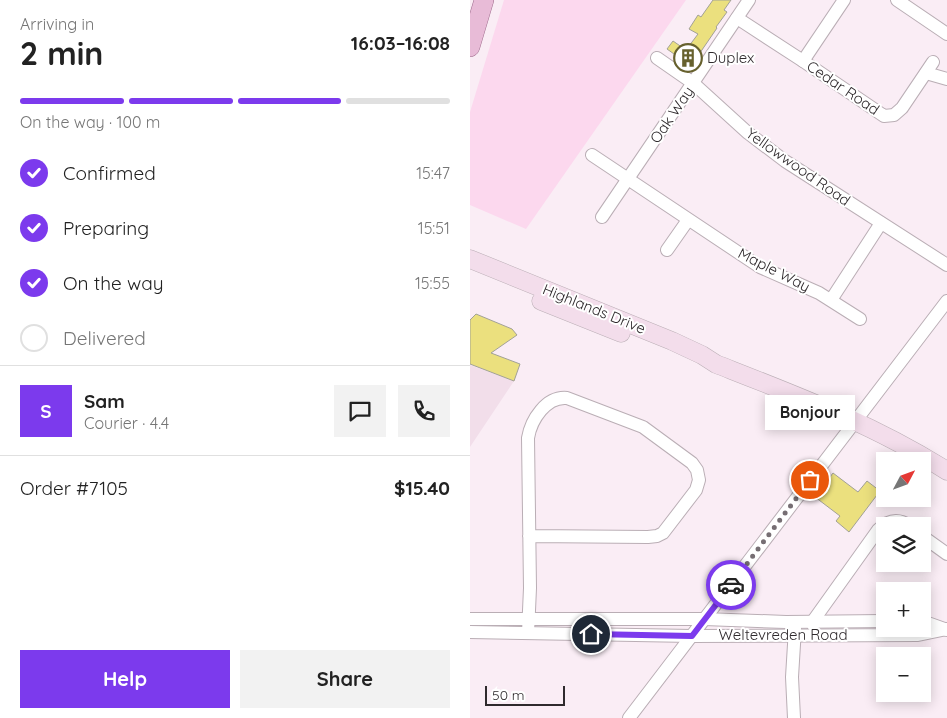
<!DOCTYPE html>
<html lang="en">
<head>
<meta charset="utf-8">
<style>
	body { margin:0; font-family:Quicksand,sans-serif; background:#f2f2f2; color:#222; height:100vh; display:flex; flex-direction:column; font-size:19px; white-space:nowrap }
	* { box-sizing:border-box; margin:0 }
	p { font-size:16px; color:#767676 }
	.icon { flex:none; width:28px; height:28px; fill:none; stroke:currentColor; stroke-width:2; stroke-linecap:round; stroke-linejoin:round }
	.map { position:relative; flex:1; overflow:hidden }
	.sheet { display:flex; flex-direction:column; background:#fff; width:470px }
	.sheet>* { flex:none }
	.needle { width:32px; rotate:49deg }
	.controls { position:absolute; left:406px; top:452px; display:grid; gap:10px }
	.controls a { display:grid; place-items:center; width:55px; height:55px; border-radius:0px; background:#fff; box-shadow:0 2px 12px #0003; font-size:25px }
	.scale { position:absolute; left:15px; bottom:12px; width:80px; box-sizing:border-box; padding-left:5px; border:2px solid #2f2a2d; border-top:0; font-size:14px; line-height:18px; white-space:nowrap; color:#2f2a2d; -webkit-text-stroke:4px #fff; paint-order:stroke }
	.pin { position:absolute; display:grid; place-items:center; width:42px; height:42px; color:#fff; margin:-21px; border:2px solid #fff; border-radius:50%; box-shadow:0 1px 5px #0007 }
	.courier { position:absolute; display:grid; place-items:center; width:50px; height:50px; margin:-25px; border:4px solid #7c3aed; border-radius:50%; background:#fff; color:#222; box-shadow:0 1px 6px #0007 }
	.bubble { position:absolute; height:35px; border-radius:0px; background:#fff; box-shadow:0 2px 12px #0003; font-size:16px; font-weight:700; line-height:35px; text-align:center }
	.head em { font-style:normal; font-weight:700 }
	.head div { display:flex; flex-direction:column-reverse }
	.head { display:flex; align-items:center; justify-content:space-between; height:85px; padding:0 20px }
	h1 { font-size:32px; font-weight:700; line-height:38px }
	.bar { display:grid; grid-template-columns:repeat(4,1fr); gap:8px 5px; align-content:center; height:60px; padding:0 20px }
	.bar i { height:6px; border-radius:4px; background:#e0e0e0 }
	.bar .current { background:#7c3aed }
	.bar p { grid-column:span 4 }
	.line { display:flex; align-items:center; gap:12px; padding:0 20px; border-top:1px solid #e0e0e0 }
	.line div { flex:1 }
	.round { display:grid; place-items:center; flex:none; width:52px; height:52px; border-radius:0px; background:#f2f2f2 }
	ol { padding:0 20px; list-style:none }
	li { display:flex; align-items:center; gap:15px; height:55px }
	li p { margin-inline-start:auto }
	li .icon { padding:5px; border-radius:50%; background:#7c3aed; color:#fff; stroke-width:4 }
	li:last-child { color:#767676 }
	li i { width:28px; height:28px; border:2px solid #e0e0e0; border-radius:50% }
	.button { display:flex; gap:10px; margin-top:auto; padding:10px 20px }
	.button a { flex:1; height:58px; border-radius:0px; background:#7c3aed; color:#fff; font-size:20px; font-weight:700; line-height:58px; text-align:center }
	.button a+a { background:#f2f2f2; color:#222 }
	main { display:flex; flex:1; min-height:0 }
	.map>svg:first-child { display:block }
	.built { fill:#f2deea }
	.green { fill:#fcd8ee }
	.building { fill:#ebe07e; stroke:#a2a196 }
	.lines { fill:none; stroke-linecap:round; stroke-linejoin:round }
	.service-casing { stroke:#baaeb5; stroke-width:8 }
	.minor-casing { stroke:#baaeb5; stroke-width:14 }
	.secondary-casing { stroke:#baaeb5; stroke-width:19 }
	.primary-casing { stroke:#9d6a8b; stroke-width:20 }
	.service { stroke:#fff; stroke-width:6 }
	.minor { stroke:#fff; stroke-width:12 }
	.secondary { stroke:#f3ddeb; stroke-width:18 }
	.primary { stroke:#e8bbd7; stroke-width:19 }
	.done { stroke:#766e73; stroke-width:5; stroke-dasharray:0 9 }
	.route { stroke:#7c3aed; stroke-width:6 }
	.labels { text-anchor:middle; stroke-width:4; stroke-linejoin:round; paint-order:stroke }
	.poi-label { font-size:15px; fill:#2f2a2d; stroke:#fff; text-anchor:start }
	.street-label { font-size:15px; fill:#2f2a2d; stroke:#fff }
</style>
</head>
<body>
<main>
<section class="sheet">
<div class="head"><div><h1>2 min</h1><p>Arriving in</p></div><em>16:03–16:08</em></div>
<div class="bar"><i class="current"></i><i class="current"></i><i class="current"></i><i></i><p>On the way · 100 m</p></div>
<ol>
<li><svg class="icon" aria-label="check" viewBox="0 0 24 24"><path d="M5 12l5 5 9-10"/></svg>Confirmed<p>15:47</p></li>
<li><svg class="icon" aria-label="check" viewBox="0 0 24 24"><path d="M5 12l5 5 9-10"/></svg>Preparing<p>15:51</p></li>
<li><svg class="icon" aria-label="check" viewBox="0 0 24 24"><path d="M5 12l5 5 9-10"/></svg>On the way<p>15:55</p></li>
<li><i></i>Delivered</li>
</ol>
<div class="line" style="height:90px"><b class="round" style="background:#7c3aed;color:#fff">S</b><div><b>Sam</b><p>Courier · 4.4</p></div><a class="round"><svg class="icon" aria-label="chat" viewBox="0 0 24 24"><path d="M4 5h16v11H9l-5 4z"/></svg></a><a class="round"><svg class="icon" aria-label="phone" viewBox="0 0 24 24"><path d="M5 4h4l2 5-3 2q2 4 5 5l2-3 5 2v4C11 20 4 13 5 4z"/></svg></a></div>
<div class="line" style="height:65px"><div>Order #7105</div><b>$15.40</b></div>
<div class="button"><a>Help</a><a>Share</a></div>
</section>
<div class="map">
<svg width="477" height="718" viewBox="0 0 477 718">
	<rect width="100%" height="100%" fill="#faedf5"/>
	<!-- built -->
	<polygon class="built" points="0,365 44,381 0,447"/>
	<!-- green -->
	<polygon class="green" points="34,0 216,0 56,229 0,205 0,112"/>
	<!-- building -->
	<g class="building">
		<polygon points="243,0 261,0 254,10 257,12 246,27 247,28 221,66 197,49 203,41 216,50 228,34 219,29 228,15 231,17"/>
		<polygon points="6,314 42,329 47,335 21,353 50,364 44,381 0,364 0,320"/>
		<polygon points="363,473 388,492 397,481 410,491 379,532 366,521 370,516 345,497"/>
	</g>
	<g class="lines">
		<defs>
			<g id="service">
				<polyline points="412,469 415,474"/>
				<polyline points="446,499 449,502"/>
			</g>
			<g id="minor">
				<polyline points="427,0 477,34"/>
				<polyline points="267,18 333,61 414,116 424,115 432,108 463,62"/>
				<polyline points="187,58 223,83 278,133 315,161 477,265"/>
				<polyline points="333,61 374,0"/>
				<polyline points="456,73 477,79"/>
				<polyline points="122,155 290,267 349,293 390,319"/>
				<polyline points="132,217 279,0"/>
				<polyline points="197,250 218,220"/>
				<polyline points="361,300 411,223"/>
				<polyline points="452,536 477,554"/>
				<polyline points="0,619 234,619 316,622 415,621"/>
				<polyline points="452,621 477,630"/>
				<path d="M343 625V621L408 530C418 520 428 518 440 526"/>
				<polyline points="0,632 222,636 448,635 476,629"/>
				<path d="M58 633 60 588 58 438C61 420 76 396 97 398L173 427 222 463 227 470 229 480 226 490 193 533 187 536 178 537 59 536"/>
				<polyline points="159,718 477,301"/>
				<polyline points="324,718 322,677 325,628"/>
			</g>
			<g id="secondary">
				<path d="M0 259 202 341 232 355 246 364C325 395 405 425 477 471"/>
				<polyline points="71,301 151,333"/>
			</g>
			<polyline id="primary" points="0,47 14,0"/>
		</defs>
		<!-- service casing -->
		<use href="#service" class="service-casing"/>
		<!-- minor casing -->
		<use href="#minor" class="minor-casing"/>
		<!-- secondary casing -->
		<use href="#secondary" class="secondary-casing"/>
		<!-- primary casing -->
		<use href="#primary" class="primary-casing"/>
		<!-- service -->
		<use href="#service" class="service"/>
		<!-- minor -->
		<use href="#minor" class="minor"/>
		<!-- secondary -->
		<use href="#secondary" class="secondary"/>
		<!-- primary -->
		<use href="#primary" class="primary"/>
	</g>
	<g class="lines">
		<!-- done -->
		<polyline class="done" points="261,585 340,480"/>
		<!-- route -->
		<polyline class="route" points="121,634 222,636 261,585"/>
	</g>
	<!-- icons -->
	<defs>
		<symbol id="building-ring" viewBox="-11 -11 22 22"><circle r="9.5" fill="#fff" stroke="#67612e" stroke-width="1.5"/><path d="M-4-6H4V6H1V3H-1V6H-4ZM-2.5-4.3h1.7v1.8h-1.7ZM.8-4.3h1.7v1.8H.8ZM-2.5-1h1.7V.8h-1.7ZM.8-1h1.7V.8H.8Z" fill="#67612e"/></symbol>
	</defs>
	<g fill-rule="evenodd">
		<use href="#building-ring" x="202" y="42" width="32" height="32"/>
	</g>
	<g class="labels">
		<!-- poi labels -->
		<g class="poi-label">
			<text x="237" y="63">Duplex</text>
		</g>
		<!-- street labels -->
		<g class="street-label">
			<text transform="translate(373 88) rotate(34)" y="5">Cedar Road</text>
			<text transform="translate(202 115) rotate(-56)" y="5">Oak Way</text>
			<text transform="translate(328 167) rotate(35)" y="5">Yellowwood Road</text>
			<text transform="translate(304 270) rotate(27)" y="5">Maple Way</text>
			<text transform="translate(124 309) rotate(22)" y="5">Highlands Drive</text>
			<text x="313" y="640">Weltevreden Road</text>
		</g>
	</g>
</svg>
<div class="controls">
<a><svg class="needle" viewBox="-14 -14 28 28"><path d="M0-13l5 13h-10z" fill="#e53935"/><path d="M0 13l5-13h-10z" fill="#767676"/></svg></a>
<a><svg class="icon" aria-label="layers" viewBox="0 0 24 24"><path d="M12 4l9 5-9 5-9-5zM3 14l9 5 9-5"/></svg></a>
<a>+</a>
<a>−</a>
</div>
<div class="scale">50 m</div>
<div class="pin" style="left:340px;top:480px;background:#ea580c"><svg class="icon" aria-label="bag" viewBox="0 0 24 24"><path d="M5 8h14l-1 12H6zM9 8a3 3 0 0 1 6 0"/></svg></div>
<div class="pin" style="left:121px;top:634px;background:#1f2937"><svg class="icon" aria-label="home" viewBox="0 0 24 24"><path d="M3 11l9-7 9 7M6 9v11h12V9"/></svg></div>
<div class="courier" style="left:261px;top:585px"><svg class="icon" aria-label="car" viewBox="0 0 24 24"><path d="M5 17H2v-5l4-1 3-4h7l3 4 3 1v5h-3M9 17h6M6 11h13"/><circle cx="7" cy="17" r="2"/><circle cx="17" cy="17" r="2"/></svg></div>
<div class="bubble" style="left:295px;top:395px;width:90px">Bonjour</div>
</div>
</main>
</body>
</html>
